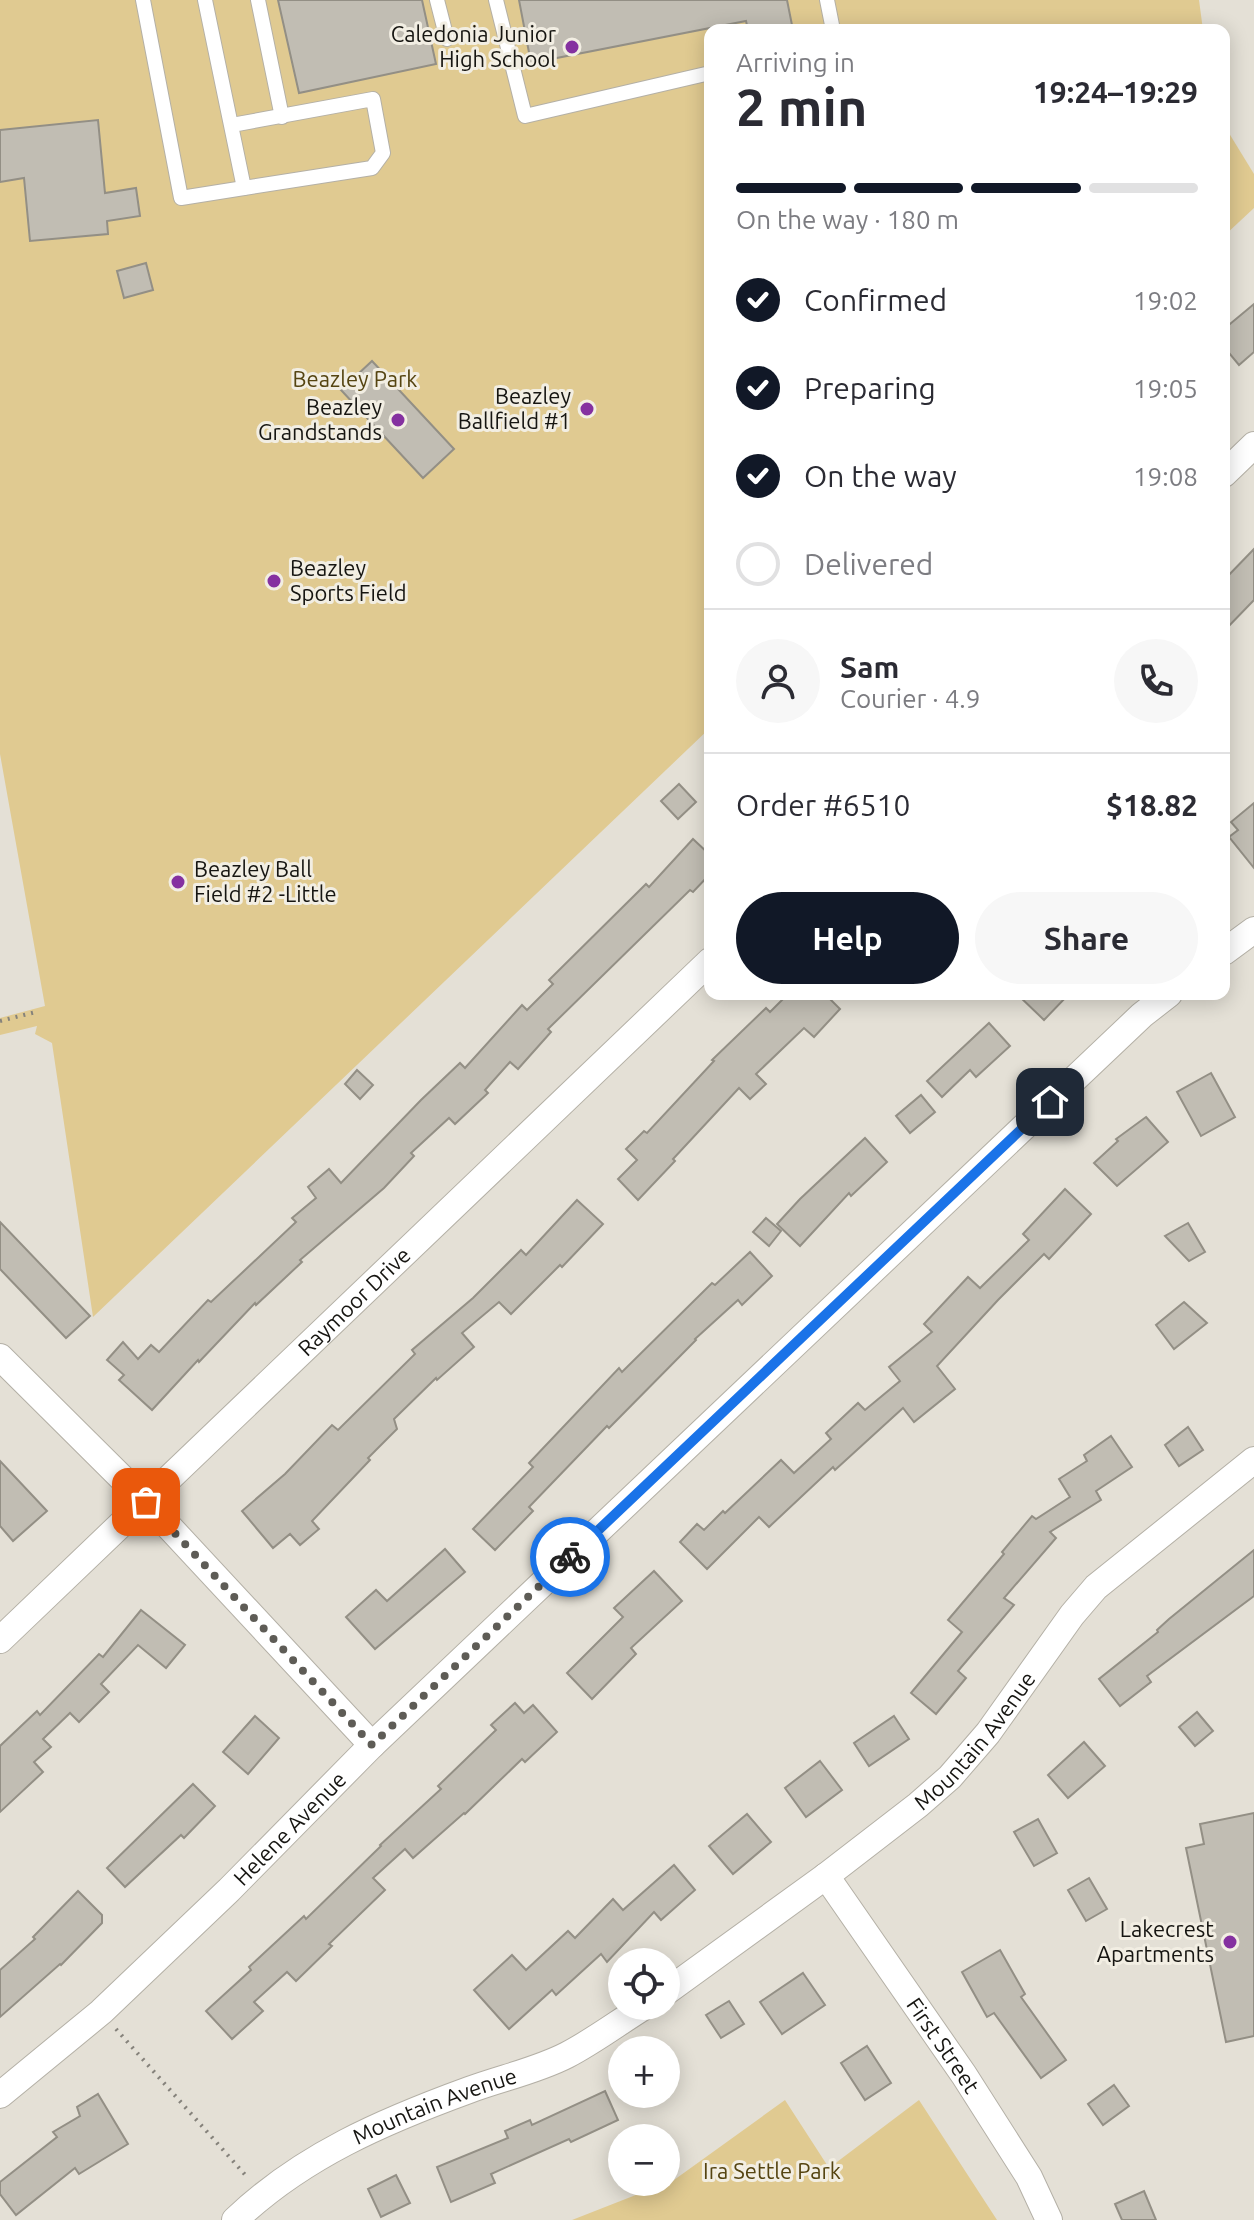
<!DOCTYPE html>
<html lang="en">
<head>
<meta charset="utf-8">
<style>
	body { margin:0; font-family:Ubuntu,sans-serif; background:#f7f7f7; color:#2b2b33; height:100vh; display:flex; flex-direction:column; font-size:30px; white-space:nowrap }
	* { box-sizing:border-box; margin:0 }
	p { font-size:26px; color:#7c7c81 }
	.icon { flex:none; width:44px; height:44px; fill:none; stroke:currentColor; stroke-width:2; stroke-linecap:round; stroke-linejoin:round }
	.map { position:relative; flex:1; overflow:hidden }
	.side { position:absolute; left:704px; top:24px; width:526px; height:976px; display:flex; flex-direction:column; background:#fff; border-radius:16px; box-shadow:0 4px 20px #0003 }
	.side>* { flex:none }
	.buttons { position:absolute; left:608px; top:1948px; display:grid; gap:16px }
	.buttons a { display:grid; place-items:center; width:72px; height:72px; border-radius:50%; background:#fff; box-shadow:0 4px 20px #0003; font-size:40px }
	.pin { position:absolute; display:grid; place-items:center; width:68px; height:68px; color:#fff; margin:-34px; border-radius:16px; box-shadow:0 4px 12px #0006 }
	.courier { position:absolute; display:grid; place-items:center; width:80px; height:80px; margin:-40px; border:6px solid #1a73e8; border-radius:50%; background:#fff; color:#222; box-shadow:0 2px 10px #0007 }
	.summary em { font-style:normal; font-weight:700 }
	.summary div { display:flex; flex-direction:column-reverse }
	.summary { display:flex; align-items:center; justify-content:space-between; height:136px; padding:0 32px }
	h1 { font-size:52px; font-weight:700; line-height:60px }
	.bar { display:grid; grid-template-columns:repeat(4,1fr); gap:12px 8px; align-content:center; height:96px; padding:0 32px }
	.bar i { height:10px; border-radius:6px; background:#e1e1e2 }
	.bar .active { background:#111827 }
	.bar p { grid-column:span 4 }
	.line { display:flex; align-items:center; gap:20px; padding:0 32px; border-top:2px solid #e1e1e2 }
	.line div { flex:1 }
	.round { display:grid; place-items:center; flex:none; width:84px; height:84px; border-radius:42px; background:#f7f7f7 }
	ol { padding:0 32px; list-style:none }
	li { display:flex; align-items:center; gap:24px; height:88px }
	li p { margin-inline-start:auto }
	li .icon { padding:8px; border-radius:50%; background:#111827; color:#fff; stroke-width:4 }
	li:last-child { color:#7c7c81 }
	li i { width:44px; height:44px; border:4px solid #e1e1e2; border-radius:50% }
	.button { display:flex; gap:16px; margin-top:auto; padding:16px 32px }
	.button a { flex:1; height:92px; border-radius:48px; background:#111827; color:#fff; font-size:32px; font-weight:700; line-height:92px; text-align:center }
	.button a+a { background:#f7f7f7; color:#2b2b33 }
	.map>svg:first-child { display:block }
	.green { fill:#e0ca91 }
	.building { fill:#c1bdb3; stroke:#938f85; stroke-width:2 }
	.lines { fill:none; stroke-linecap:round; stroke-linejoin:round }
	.lane-casing { stroke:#b4b0a6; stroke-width:16 }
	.street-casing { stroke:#b4b0a6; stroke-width:28 }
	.path { stroke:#85827b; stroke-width:4; stroke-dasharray:2 6; stroke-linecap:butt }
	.lane { stroke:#fff; stroke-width:14 }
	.street { stroke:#fff; stroke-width:26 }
	.done { stroke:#5e5c56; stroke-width:8; stroke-dasharray:0 14.4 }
	.route { stroke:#1a73e8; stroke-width:10 }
	.poi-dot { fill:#8531a0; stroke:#f2eee3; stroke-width:3 }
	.labels { text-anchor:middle; stroke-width:6; stroke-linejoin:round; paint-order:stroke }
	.poi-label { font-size:22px; fill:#161511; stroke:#f2eee3; text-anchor:end }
	.park-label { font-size:22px; fill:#541; stroke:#f2eee3 }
	.street-label { font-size:22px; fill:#161511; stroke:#f2eee3 }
</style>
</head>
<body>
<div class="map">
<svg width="1254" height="2220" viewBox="0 0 1254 2220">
	<rect width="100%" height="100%" fill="#e4e0d6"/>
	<!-- green -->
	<g class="green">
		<polygon points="0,0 1199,0 1203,30 710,30 710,728 93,1317 52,1043 35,1034 37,1026 0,1035 0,1018 45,1006 0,754"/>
		<polygon points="1224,125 1254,174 1254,208 1224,236"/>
		<polygon points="785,2100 829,2168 919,2100 997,2220 572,2220 674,2180"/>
	</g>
	<!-- building -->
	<g class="building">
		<polygon points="278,0 422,0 436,64 299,93"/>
		<polygon points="519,0 787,0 793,30 748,30 746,21 531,63"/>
		<polygon points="98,120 105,193 136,188 140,216 107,221 108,234 30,241 24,178 0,182 0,130"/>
		<polygon points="146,263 153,290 124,298 117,271"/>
		<polygon points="1254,304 1254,352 1239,365 1224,347 1224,329"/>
		<polygon points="372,361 454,449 423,478 341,390"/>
		<polygon points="1254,549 1254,600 1224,631 1224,580"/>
		<polygon points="679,784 696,802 678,819 661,801"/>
		<polygon points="1254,803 1254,868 1229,837 1238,830 1231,822"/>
		<polygon points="693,839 710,855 710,874 693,892 690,890 548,1029 551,1032 518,1069 510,1062 485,1090 488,1093 455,1124 449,1118 411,1153 414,1156 384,1188 300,1260 302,1262 256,1305 255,1303 199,1362 198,1360 152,1410 119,1380 124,1375 107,1360 123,1342 138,1359 151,1345 159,1352 208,1300 211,1302 296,1222 292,1218 316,1198 308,1187 329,1169 341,1183 421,1100 460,1063 465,1068 522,1005 527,1010 553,984 549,980 646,884 649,887"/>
		<polygon points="788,994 825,994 840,1009 814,1037 804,1028 756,1074 766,1084 750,1099 739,1088 673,1159 675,1161 638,1200 618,1179 637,1160 626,1149 644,1131 647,1133 714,1061 712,1060 766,1008 770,1012"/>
		<polygon points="1017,994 1069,994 1044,1020"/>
		<polygon points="989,1023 1010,1046 976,1077 970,1070 942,1097 927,1081"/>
		<polygon points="357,1070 373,1085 360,1099 345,1084"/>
		<polygon points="1211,1073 1235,1117 1201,1136 1177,1092"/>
		<polygon points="921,1095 935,1112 910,1133 896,1116"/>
		<polygon points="1146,1117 1168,1142 1117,1186 1094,1163 1118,1141 1116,1139"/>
		<polygon points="865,1138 887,1162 851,1196 849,1193 800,1246 777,1224 800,1199"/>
		<polygon points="1065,1189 1091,1214 1049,1259 1044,1254 998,1300 937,1366 955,1389 914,1422 903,1408 835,1470 833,1467 769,1527 759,1517 707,1569 680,1542 697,1524 704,1530 723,1511 725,1513 781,1460 794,1473 831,1439 826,1433 858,1403 865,1410 900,1381 889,1367 932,1332 924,1324 968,1277 980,1288 1029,1240 1023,1234"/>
		<polygon points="577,1200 603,1224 562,1267 560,1265 511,1314 499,1302 462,1333 474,1347 437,1380 436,1378 394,1419 397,1429 368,1458 370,1460 312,1521 319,1529 300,1545 290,1534 273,1548 242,1511 285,1474 332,1425 338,1430 415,1354 412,1350 473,1298 521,1250 526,1255"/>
		<polygon points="766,1218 781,1231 769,1246 753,1232"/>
		<polygon points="0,1222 90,1316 66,1338 0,1269"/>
		<polygon points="1188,1223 1205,1252 1189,1261 1165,1236"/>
		<polygon points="750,1252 772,1276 742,1305 738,1300 695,1339 696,1340 609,1428 607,1426 529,1507 533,1511 495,1550 473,1529 533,1467 529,1463 619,1368 622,1372 712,1283 715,1285"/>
		<polygon points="1184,1302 1207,1323 1174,1349 1156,1325"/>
		<polygon points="1188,1427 1203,1450 1179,1466 1165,1445"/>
		<polygon points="1111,1436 1132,1467 1096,1491 1101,1500 1050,1532 1056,1538 1004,1598 1014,1605 958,1671 966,1678 936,1714 911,1693 962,1632 948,1620 1004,1554 1002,1552 1032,1516 1036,1519 1070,1497 1059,1479 1087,1461 1084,1455"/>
		<polygon points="0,1461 47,1511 13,1541 0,1526"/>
		<polygon points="445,1549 465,1572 375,1649 346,1617 376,1590 387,1601"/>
		<polygon points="1254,1550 1254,1596 1147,1676 1151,1682 1120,1706 1099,1679 1158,1632 1157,1630 1169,1619"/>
		<polygon points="654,1571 682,1601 631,1648 636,1654 592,1699 567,1673 623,1617 614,1608"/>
		<polygon points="141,1610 185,1645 166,1668 138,1645 101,1684 109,1692 79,1722 70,1713 43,1739 51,1747 34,1762 43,1772 0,1812 0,1746 37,1711 40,1715 99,1654 103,1657"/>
		<polygon points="515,1703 524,1713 533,1705 557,1732 525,1762 522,1759 465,1814 464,1813 413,1858 405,1849 373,1878 385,1890 329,1944 332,1946 296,1981 287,1972 254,2002 263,2011 232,2039 206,2011 251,1970 249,1967 304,1916 306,1919 381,1846 380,1845 441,1789 438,1786 496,1730 491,1725"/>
		<polygon points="1197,1712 1213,1731 1195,1746 1179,1727"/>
		<polygon points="255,1716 279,1738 248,1774 223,1752"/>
		<polygon points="894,1716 909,1739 869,1766 854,1743"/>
		<polygon points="1084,1742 1105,1766 1068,1798 1048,1775"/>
		<polygon points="820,1761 842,1790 806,1817 785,1788"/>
		<polygon points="193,1784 215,1806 184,1838 181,1835 125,1887 107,1868"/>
		<polygon points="1254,1813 1254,2036 1226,2042 1186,1848 1204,1844 1200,1824"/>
		<polygon points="747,1814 771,1842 733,1874 709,1846"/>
		<polygon points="1038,1819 1057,1853 1034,1866 1014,1832"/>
		<polygon points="674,1865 695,1890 661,1920 654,1912 607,1962 601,1954 556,1995 552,1990 509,2029 474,1990 512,1955 526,1970 568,1931 575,1938 613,1899 623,1910"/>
		<polygon points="1089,1878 1107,1909 1086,1921 1068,1890"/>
		<polygon points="78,1891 102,1915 102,1923 61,1965 60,1964 0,2017 0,1970 35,1939 33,1937"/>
		<polygon points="1000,1950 1025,1994 1021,1997 1066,2060 1041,2078 994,2013 987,2017 962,1972"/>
		<polygon points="803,1973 825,2005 782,2034 760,2002"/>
		<polygon points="729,2001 744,2024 721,2038 706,2015"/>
		<polygon points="867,2046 891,2083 865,2100 841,2063"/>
		<polygon points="1114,2085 1129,2106 1103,2125 1088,2104"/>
		<polygon points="605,2091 618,2120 571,2142 569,2139 491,2174 495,2183 451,2202 437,2167 508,2138 505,2131 530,2120 532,2125"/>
		<polygon points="98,2094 128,2144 79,2174 75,2168 16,2215 0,2194 0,2182 57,2137 53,2132 80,2116 77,2107"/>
		<polygon points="396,2175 410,2203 381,2217 368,2189"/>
		<polygon points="1144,2191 1156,2220 1122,2220 1115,2204"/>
	</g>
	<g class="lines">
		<defs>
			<g id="lane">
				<polyline points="143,0 181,198 244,188"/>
				<polyline points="205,0 244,188 372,168 383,153 373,99 232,125"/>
				<polyline points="258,0 282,117"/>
				<polyline points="437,0 447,39"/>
				<polyline points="496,0 525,116 710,73"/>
				<polyline points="827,0 833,30"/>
			</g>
			<g id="street">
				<polyline points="1224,474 1254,445"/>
				<polyline points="1224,952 1254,930"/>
				<polyline points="0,1357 146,1502 372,1745"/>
				<path id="s1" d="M0 1640 710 961"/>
				<path id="s2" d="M826 1876 964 2075 1029 2177 1049 2220"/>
				<path id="s3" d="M666 1992 826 1876 918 1805 950 1777 988 1733 1072 1615 1096 1587 1254 1460"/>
				<path id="s4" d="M0 2095 101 2012 229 1890 372 1745 1142 1015 1169 994"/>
				<path id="s5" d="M235 2220C302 2156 384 2121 469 2090 501 2078 536 2071 567 2055 594 2041 619 2022 645 2006"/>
			</g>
		</defs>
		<!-- lane casing -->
		<use href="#lane" class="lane-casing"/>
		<!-- street casing -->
		<use href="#street" class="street-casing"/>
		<!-- path -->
		<g class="path">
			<polyline points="0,1021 36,1012"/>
			<polyline points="116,2029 248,2178"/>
		</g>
		<!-- lane -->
		<use href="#lane" class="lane"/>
		<!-- street -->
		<use href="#street" class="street"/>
	</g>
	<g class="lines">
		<!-- done -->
		<polyline class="done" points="146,1502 372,1745 570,1557"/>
		<!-- route -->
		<polyline class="route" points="570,1557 1050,1102"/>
	</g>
	<!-- markers -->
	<g class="poi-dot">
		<circle cx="572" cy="47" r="8"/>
		<circle cx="587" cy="409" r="8"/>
		<circle cx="398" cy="420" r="8"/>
		<circle cx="274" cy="581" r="8"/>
		<circle cx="178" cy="882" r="8"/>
		<circle cx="1230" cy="1942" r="8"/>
	</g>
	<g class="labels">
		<!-- poi labels -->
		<g class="poi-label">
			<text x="556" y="42">Caledonia Junior<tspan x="556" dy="25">High School</tspan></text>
			<text x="571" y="404">Beazley<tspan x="571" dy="25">Ballfield #1</tspan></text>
			<text x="382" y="415">Beazley<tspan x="382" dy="25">Grandstands</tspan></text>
			<text x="290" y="576" text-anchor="start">Beazley<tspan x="290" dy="25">Sports Field</tspan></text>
			<text x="194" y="877" text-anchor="start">Beazley Ball<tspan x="194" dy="25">Field #2 -Little</tspan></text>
			<text x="1214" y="1937">Lakecrest<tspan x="1214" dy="25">Apartments</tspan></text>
		</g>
		<!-- park labels -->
		<g class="park-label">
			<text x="355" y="387">Beazley Park</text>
			<text x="772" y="2179">Ira Settle Park</text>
		</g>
		<!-- street labels -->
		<g class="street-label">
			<text dy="8" stroke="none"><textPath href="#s1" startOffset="490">Raymoor Drive</textPath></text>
			<text dy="8" stroke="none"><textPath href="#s3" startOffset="400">Mountain Avenue</textPath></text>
			<text dy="8" stroke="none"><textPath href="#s4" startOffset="394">Helene Avenue</textPath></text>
			<text dy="8" stroke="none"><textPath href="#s2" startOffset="206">First Street</textPath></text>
			<text dy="8" stroke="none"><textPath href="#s5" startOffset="232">Mountain Avenue</textPath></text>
		</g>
	</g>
</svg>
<div class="buttons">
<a><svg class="icon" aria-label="locate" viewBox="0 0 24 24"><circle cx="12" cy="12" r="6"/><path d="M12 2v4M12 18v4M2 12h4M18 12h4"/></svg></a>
<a>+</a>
<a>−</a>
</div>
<div class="pin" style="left:146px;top:1502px;background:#ea580c"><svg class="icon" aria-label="bag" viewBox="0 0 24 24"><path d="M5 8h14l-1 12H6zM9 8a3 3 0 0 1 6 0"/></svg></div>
<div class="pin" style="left:1050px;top:1102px;background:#1f2937"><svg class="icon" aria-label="home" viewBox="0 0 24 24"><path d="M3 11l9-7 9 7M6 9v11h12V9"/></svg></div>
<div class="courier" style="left:570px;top:1557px"><svg class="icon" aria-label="bike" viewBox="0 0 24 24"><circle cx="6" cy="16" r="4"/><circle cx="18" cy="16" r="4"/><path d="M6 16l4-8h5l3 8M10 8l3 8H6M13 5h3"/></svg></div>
<section class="side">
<div class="summary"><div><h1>2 min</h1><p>Arriving in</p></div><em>19:24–19:29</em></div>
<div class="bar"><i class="active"></i><i class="active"></i><i class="active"></i><i></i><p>On the way · 180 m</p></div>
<ol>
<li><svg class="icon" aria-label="check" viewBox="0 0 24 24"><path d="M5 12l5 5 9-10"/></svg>Confirmed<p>19:02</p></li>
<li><svg class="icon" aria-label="check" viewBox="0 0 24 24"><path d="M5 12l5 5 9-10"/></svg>Preparing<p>19:05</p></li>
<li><svg class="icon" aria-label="check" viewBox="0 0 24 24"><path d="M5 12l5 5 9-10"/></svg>On the way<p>19:08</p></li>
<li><i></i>Delivered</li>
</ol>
<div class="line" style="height:144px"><a class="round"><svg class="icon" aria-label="person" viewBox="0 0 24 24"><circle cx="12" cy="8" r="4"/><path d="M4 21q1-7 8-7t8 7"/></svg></a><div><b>Sam</b><p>Courier · 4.9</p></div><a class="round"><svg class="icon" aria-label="phone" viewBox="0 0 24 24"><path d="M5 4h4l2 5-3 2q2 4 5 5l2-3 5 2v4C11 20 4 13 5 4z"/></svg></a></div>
<div class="line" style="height:104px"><div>Order #6510</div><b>$18.82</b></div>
<div class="button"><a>Help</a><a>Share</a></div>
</section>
</div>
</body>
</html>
